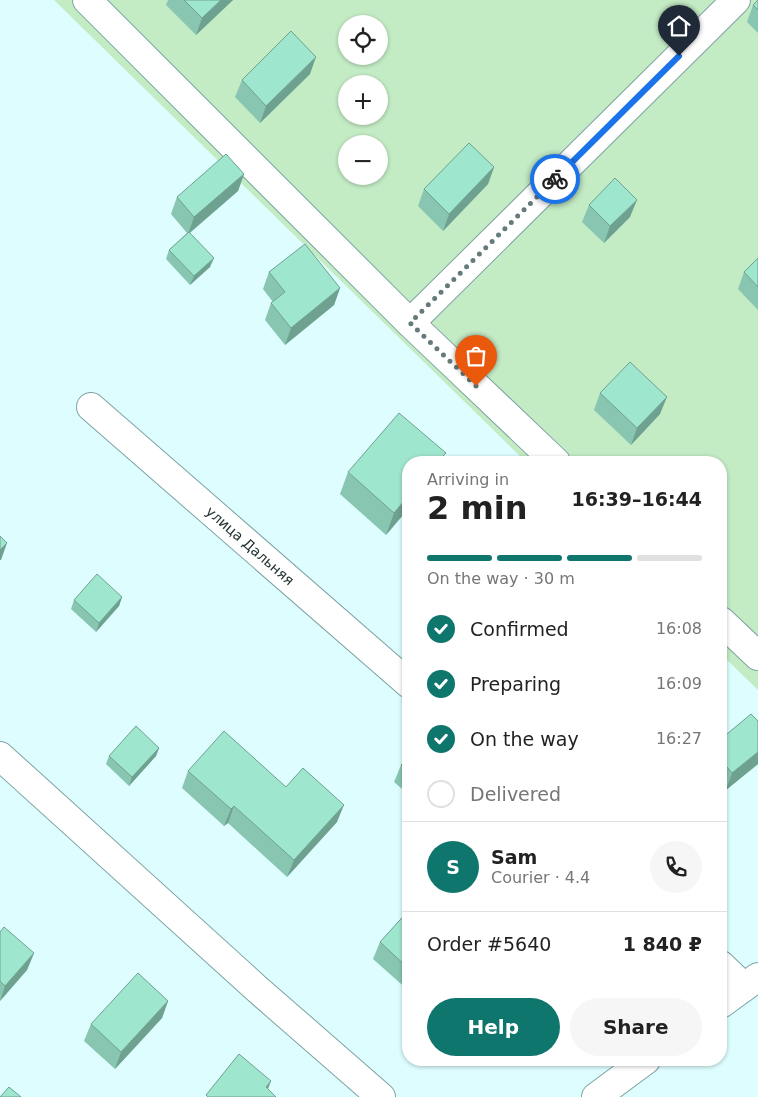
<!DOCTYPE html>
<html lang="en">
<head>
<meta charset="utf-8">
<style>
	body { margin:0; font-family:"DejaVu Sans",sans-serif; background:#f6f6f6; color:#222; height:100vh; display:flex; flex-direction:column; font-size:19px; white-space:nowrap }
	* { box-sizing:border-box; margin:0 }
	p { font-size:16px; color:#767676 }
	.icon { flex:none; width:28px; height:28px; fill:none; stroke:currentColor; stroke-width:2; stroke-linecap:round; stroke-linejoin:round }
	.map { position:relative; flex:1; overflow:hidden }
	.details { position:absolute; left:402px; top:456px; width:325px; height:610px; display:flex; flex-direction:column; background:#fff; border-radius:20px; box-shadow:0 1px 4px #0004 }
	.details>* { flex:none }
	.fabs { position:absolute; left:338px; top:15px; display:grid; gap:10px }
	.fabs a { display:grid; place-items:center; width:50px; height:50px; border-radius:50%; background:#fff; box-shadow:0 1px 4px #0004; font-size:25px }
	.pin { position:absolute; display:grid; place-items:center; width:42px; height:42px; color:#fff; margin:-51px -21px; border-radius:50% 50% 50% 0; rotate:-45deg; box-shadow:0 0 5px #0007 }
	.pin .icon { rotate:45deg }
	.courier { position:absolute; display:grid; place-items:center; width:50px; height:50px; margin:-25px; border:4px solid #1a73e8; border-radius:50%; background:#fff; color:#222; box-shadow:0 1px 6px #0007 }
	.head em { font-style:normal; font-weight:700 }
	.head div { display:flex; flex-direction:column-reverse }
	.head { display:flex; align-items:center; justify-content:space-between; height:85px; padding:0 25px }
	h1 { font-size:32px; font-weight:700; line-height:38px }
	.bar { display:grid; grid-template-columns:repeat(4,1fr); gap:8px 5px; align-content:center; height:60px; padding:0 25px }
	.bar i { height:6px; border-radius:4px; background:#e0e0e0 }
	.bar .current { background:#0f766e }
	.bar p { grid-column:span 4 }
	.line { display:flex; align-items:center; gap:12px; padding:0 25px; border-top:1px solid #e0e0e0 }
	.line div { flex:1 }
	.round { display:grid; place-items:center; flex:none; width:52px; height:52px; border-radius:26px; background:#f6f6f6 }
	ol { padding:0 25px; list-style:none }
	li { display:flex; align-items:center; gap:15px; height:55px }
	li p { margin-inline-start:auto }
	li .icon { padding:5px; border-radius:50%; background:#0f766e; color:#fff; stroke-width:4 }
	li:last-child { color:#767676 }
	li i { width:28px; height:28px; border:2px solid #e0e0e0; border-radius:50% }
	.cta { display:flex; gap:10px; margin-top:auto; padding:10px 25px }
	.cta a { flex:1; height:58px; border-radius:30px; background:#0f766e; color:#fff; font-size:20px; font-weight:700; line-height:58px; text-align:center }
	.cta a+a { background:#f6f6f6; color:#222 }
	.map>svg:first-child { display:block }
	.green { fill:#c3ebc4; fill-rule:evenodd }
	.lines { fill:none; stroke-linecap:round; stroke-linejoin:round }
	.minor-casing { stroke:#7ea3a4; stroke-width:30 }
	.minor { stroke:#fff; stroke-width:28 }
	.wall { fill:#89c6b2 }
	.shaded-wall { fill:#6fa191 }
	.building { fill:#9fe6cf; stroke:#6fa191 }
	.done { stroke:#657a7a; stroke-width:5; stroke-dasharray:0 9 }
	.route { stroke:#1a73e8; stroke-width:6 }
	.labels { text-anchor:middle; stroke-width:4; stroke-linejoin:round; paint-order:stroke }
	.street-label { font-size:14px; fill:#243333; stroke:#fff }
</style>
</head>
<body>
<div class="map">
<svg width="758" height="1097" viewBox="0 0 758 1097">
	<rect width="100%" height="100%" fill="#defdfe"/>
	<!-- green -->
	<path class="green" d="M54 0H758V690L721 654V462H526ZM346 24H379V56H346ZM346 84H379V116H346ZM346 144H379V176H346Z"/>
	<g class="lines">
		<defs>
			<g id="minor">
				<polyline points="87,0 410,323 556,462"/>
				<polyline points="410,323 736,0"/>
				<path id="s1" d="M91 407 409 684"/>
				<polyline points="721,621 758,656"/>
				<polyline points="0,756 256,988 381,1097"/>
				<polyline points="721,965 744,987"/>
				<polyline points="721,1004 758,977"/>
				<polyline points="596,1097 646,1060"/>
			</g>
		</defs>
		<!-- minor casing -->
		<use href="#minor" class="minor-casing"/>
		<!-- minor -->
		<use href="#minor" class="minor"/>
	</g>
	<!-- wall -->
	<g class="wall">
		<polygon points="168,0 233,0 196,35 166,5"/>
		<polygon points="758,0 758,33 747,22 753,5"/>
		<polygon points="310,74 260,123 235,97 242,80"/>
		<polygon points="494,167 488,184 443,231 418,206 424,189"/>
		<polygon points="244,174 238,191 190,233 210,267 190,285 166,259 169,250 187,233 171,214 177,197"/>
		<polygon points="589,205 630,217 604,243 582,222"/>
		<polygon points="758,258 758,310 738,289 744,272"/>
		<polygon points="269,272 340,288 334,305 285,345 265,320 271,303 273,302 263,289"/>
		<polygon points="600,393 660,414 631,445 594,410"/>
		<polygon points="409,462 409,520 403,515 386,535 340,494 348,472"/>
		<polygon points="122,597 119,606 96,632 71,609 74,600"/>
		<polygon points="758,721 758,764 726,790 721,784 721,739"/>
		<polygon points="159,748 156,756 129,786 106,764 109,756"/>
		<polygon points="409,756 409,795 394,782 401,765"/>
		<polygon points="188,771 286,787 337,822 287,877 228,823 224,826 182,788"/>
		<polygon points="409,910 409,991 373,959 380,942"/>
		<polygon points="0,932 34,953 27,970 0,1001"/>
		<polygon points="168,1001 162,1018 115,1069 84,1041 91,1024"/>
	</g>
	<!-- shaded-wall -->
	<g class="shaded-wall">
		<polygon points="221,0 233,0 196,35 202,18"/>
		<polygon points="316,57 310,74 260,123 266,106"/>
		<polygon points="494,167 488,184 443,231 449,214"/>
		<polygon points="244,174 238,191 188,234 194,217"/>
		<polygon points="637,200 630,217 604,243 610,226"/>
		<polygon points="214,258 210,267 190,285 194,276"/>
		<polygon points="340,288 334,305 285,345 291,328"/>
		<polygon points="667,397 660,414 631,445 637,428"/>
		<polygon points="409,495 409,499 403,515 386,535 394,513"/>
		<polygon points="7,543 1,560 0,560 0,550"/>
		<polygon points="122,597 119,606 96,632 99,623"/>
		<polygon points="159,748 156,756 129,786 132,777"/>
		<polygon points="758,752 758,764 726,790 732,773"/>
		<polygon points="344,805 337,822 287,877 294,860"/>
		<polygon points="234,806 228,823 224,826 231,809"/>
		<polygon points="34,953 27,970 0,1001 5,986"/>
		<polygon points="168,1001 162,1018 115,1069 121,1052"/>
		<polygon points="271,1081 265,1097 266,1087"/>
	</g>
	<!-- building -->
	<g class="building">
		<polygon points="184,0 221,0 202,18"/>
		<polygon points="758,0 758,10 753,5"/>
		<polygon points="291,31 316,57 266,106 242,80"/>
		<polygon points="469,143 494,167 449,214 424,189"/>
		<polygon points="226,154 244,174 194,217 177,197"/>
		<polygon points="615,178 637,200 610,226 589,205"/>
		<polygon points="189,232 214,258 194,276 169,250"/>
		<polygon points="305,244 340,288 291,328 271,303 285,292 269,272"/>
		<polygon points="758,258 758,287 744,272"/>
		<polygon points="630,362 667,397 637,428 600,393"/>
		<polygon points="399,413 446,453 441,458 446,462 409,462 409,495 394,513 348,472"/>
		<polygon points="0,536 7,543 0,550"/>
		<polygon points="97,574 122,597 99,623 74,600"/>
		<polygon points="751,714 758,721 758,752 732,773 721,760 721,739"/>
		<polygon points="136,726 159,748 132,777 109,756"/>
		<polygon points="224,731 286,787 303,768 344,805 294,860 234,806 231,809 188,771"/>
		<polygon points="409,756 409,772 401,765"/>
		<polygon points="409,910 409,969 380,942"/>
		<polygon points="4,927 34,953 5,986 0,981 0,932"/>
		<polygon points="138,973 168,1001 121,1052 91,1024"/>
		<polygon points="239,1054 271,1081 266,1087 276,1097 208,1097 206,1095"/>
		<polygon points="9,1087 21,1097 0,1097"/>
	</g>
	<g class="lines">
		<!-- done -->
		<polyline class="done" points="476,386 410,323 555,179"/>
		<!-- route -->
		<polyline class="route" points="555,179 679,56"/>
	</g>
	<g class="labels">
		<!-- street labels -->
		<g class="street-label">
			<text dy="5" stroke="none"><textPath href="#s1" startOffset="211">улица Дальняя</textPath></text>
		</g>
	</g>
</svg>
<div class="fabs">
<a><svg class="icon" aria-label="locate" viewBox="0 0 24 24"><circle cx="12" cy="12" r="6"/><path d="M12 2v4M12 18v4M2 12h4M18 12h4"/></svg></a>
<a>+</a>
<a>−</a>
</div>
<div class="pin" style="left:476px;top:386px;background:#ea580c"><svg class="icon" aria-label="bag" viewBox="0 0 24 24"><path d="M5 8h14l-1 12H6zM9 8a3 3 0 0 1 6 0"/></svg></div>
<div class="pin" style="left:679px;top:56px;background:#1f2937"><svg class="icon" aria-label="home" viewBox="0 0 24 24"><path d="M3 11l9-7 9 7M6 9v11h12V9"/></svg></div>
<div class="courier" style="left:555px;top:179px"><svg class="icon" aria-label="bike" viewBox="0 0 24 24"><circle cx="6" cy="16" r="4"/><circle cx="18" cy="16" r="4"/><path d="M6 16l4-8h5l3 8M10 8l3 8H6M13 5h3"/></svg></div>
<section class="details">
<div class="head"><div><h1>2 min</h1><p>Arriving in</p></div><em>16:39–16:44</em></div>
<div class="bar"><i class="current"></i><i class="current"></i><i class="current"></i><i></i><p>On the way · 30 m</p></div>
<ol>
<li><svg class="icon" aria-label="check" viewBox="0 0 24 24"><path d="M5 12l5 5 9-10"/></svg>Confirmed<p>16:08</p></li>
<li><svg class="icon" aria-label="check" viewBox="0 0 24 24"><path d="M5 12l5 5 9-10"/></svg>Preparing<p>16:09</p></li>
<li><svg class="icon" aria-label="check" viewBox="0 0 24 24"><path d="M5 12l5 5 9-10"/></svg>On the way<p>16:27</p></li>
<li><i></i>Delivered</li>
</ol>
<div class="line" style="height:90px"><b class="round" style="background:#0f766e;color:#fff">S</b><div><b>Sam</b><p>Courier · 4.4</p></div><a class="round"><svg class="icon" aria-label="phone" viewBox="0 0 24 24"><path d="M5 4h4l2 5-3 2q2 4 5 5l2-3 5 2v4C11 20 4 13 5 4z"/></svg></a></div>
<div class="line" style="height:65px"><div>Order #5640</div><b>1 840 ₽</b></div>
<div class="cta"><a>Help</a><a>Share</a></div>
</section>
</div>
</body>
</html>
